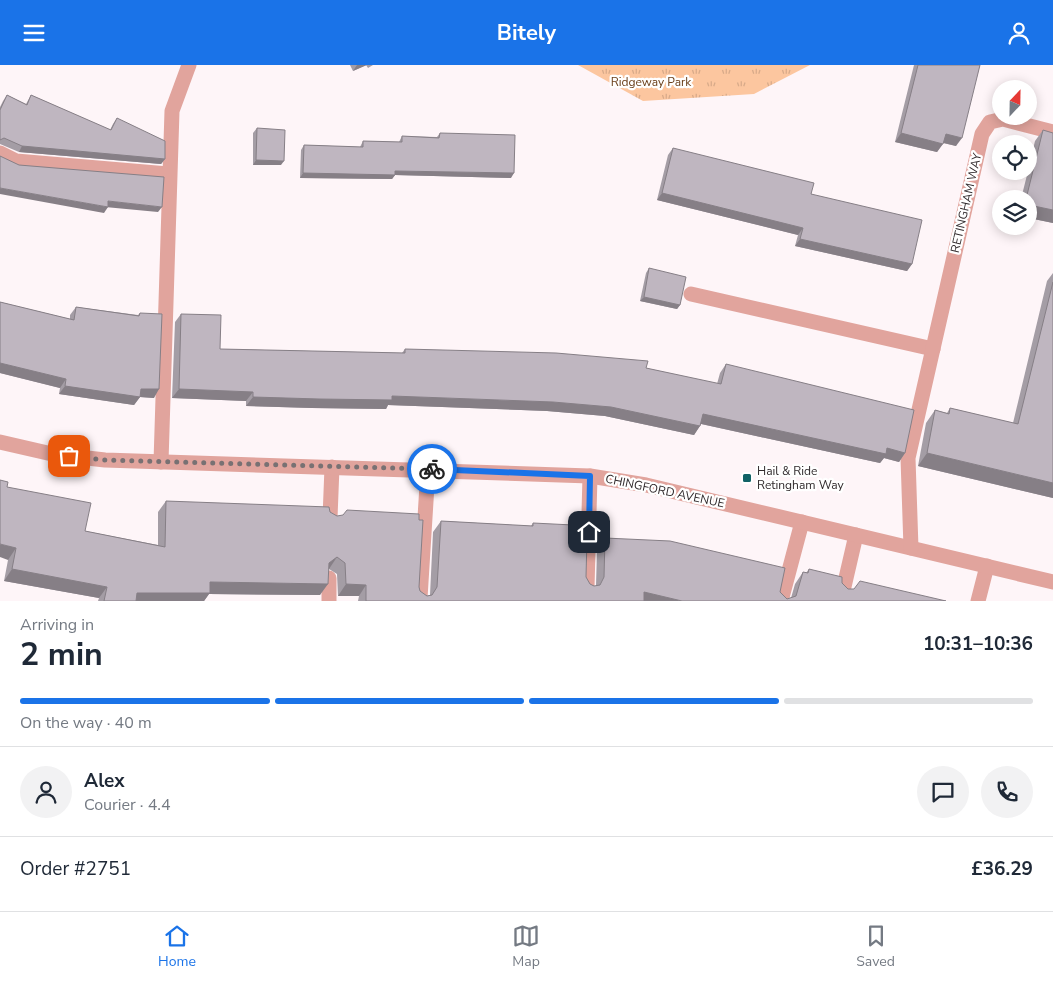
<!DOCTYPE html>
<html lang="en">
<head>
<meta charset="utf-8">
<style>
	body { margin:0; font-family:"Nunito Sans",sans-serif; background:#f2f2f3; color:#1f2937; height:100vh; display:flex; flex-direction:column; font-size:19px; white-space:nowrap }
	* { box-sizing:border-box; margin:0 }
	p { font-size:16px; color:#747a83 }
	.icon { flex:none; width:28px; height:28px; fill:none; stroke:currentColor; stroke-width:2; stroke-linecap:round; stroke-linejoin:round }
	.map { position:relative; height:536px; overflow:hidden }
	.drawer { display:flex; flex-direction:column; background:#fff; flex:1 }
	.drawer>* { flex:none }
	.needle { width:32px; rotate:22deg }
	.tools { position:absolute; left:992px; top:15px; display:grid; gap:10px }
	.tools a { display:grid; place-items:center; width:45px; height:45px; border-radius:50%; background:#fff; box-shadow:0 2px 12px #0003; font-size:25px }
	.pin { position:absolute; display:grid; place-items:center; width:42px; height:42px; color:#fff; margin:-21px; border-radius:10px; box-shadow:0 2px 8px #0006 }
	.courier { position:absolute; display:grid; place-items:center; width:50px; height:50px; margin:-25px; border:4px solid #1a73e8; border-radius:50%; background:#fff; color:#222; box-shadow:0 1px 6px #0007 }
	.head em { font-style:normal; font-weight:700 }
	.head div { display:flex; flex-direction:column-reverse }
	.head { display:flex; align-items:center; justify-content:space-between; height:85px; padding:0 20px }
	h1 { font-size:32px; font-weight:700; line-height:38px }
	.bar { display:grid; grid-template-columns:repeat(4,1fr); gap:8px 5px; align-content:center; height:60px; padding:0 20px }
	.bar i { height:6px; border-radius:4px; background:#e0e1e3 }
	.bar .selected { background:#1a73e8 }
	.bar p { grid-column:span 4 }
	.line { display:flex; align-items:center; gap:12px; padding:0 20px; border-top:1px solid #e0e1e3 }
	.line div { flex:1 }
	.round { display:grid; place-items:center; flex:none; width:52px; height:52px; border-radius:26px; background:#f2f2f3 }
	header { display:flex; justify-content:space-between; align-items:center; height:65px; padding:0 20px; background:#1a73e8; color:#fff; font-size:22px; font-weight:700 }
	.menu { display:flex; justify-content:space-around; align-items:center; height:70px; border-top:1px solid #e0e1e3; background:#fff; font-size:14px; color:#747a83 }
	.menu a { display:grid; justify-items:center; gap:2px }
	.menu .selected { color:#1a73e8 }
	.map>svg:first-child { display:block }
	.park { fill:url(#park-tufts) }
	.lines { fill:none; stroke-linecap:round; stroke-linejoin:round }
	.service { stroke:#e1a49d; stroke-width:15 }
	.minor { stroke:#e1a49d; stroke-width:15 }
	.wall { fill:#a49da5 }
	.shaded-wall { fill:#867f86 }
	.building { fill:#bfb6c0; stroke:#867f86 }
	.done { stroke:#787173; stroke-width:5; stroke-dasharray:0 9 }
	.route { stroke:#1a73e8; stroke-width:6 }
	.poi-dot { fill:#116266; stroke:#fff; stroke-width:2 }
	.labels { text-anchor:middle; stroke-width:4.5; stroke-linejoin:round; paint-order:stroke }
	.park-label { font-size:12px; fill:#6a3f1a; stroke:#fff }
	.street-label { font-size:12px; fill:#302a2c; stroke:#fff }
	.poi-label { font-size:12px; fill:#302a2c; stroke:#fff; text-anchor:start }
</style>
</head>
<body>
<header><svg class="icon" aria-label="menu" viewBox="0 0 24 24"><path d="M4 6h16M4 12h16M4 18h16"/></svg>Bitely<svg class="icon" aria-label="person" viewBox="0 0 24 24"><circle cx="12" cy="8" r="4"/><path d="M4 21q1-7 8-7t8 7"/></svg></header>
<div class="map">
<svg width="1053" height="536" viewBox="0 0 1053 536">
	<defs>
		<pattern id="park-tufts" width="24" height="20" patternUnits="userSpaceOnUse" patternTransform="scale(1.25)"><rect width="24" height="20" fill="#fcc69f"/><path d="M3 7l-1-3M5 7V3M7 7l1-3M15 17l-1-3M17 17v-4M19 17l1-3" fill="none" stroke="#d8aa89"/></pattern>
	</defs>
	<rect width="100%" height="100%" fill="#fef5f8"/>
	<!-- park -->
	<polygon class="park" points="578,0 810,0 754,29 643,36"/>
	<g class="lines">
		<!-- service -->
		<g class="service">
			<polyline points="0,88 16,96 168,109"/>
			<polyline points="161,397 172,46 189,0"/>
			<polyline points="330,453 332,402"/>
			<polyline points="587,523 590,411"/>
			<polyline points="843,526 856,470"/>
			<polyline points="420,533 428,404"/>
			<polyline points="329,536 329,513"/>
			<polyline points="781,536 802,457"/>
			<polyline points="978,536 987,501"/>
		</g>
		<!-- minor -->
		<g class="minor">
			<polyline points="691,229 933,284"/>
			<polyline points="0,377 52,389 105,395 590,411 646,420 1053,517"/>
			<polyline points="911,483 908,393 982,69 990,57 1003,54 1053,67"/>
		</g>
	</g>
	<!-- wall -->
	<g class="wall">
		<polygon points="350,0 373,0 368,3 366,0 353,6"/>
		<polygon points="914,0 980,0 956,81 943,78 937,87 895,77"/>
		<polygon points="7,30 26,39 31,30 110,65 113,59 117,53 165,94 161,99 19,87 0,79 0,42 3,36"/>
		<polygon points="257,63 281,100 253,100 253,68"/>
		<polygon points="1043,65 1053,158 1029,153 1029,134 1021,134 1028,106 1029,106 1029,101 1035,76"/>
		<polygon points="440,68 511,113 395,110 392,114 300,113 301,85 304,80 360,82 363,76 399,77 402,71 437,72"/>
		<polygon points="673,83 811,129 912,199 907,206 795,181 798,170 657,135 668,90"/>
		<polygon points="649,203 680,240 677,244 640,236 646,208"/>
		<polygon points="1053,208 1053,433 918,401 926,358 935,345 947,348 950,343 1013,358 1047,216"/>
		<polygon points="0,237 70,254 70,250 76,242 138,250 140,248 154,333 140,332 134,340 59,329 60,323 0,308"/>
		<polygon points="181,249 220,284 402,288 405,284 646,303 717,319 720,308 726,299 905,388 899,397 884,393 880,398 701,359 694,370 605,351 547,346 388,340 386,344 312,343 246,341 246,336 172,333 175,257"/>
		<polygon points="7,422 85,466 158,480 158,447 166,436 330,447 419,522 420,526 427,531 430,530 433,467 441,456 531,461 533,458 572,472 586,512 590,519 594,521 596,521 597,485 605,473 780,527 787,534 791,533 795,519 803,507 806,508 809,504 842,518 848,524 946,536 358,536 359,531 338,531 337,509 329,504 328,504 320,530 209,529 204,536 98,536 99,533 4,516 8,495"/>
	</g>
	<!-- shaded-wall -->
	<g class="shaded-wall">
		<polygon points="357,0 367,0 353,6"/>
		<polygon points="901,68 943,79 937,87 895,77"/>
		<polygon points="946,69 962,73 956,81 940,77"/>
		<polygon points="22,81 165,94 161,99 19,87"/>
		<polygon points="256,95 284,96 281,100 253,100"/>
		<polygon points="395,106 514,108 511,113 395,110 392,114 300,113 303,108"/>
		<polygon points="0,123 108,142 104,148 0,129"/>
		<polygon points="662,128 803,163 798,170 657,135"/>
		<polygon points="108,136 162,142 158,147 105,142"/>
		<polygon points="1029,140 1053,145 1053,158 1029,153"/>
		<polygon points="800,174 912,199 907,206 795,181"/>
		<polygon points="644,232 680,240 677,244 640,236"/>
		<polygon points="0,298 66,314 60,323 0,308"/>
		<polygon points="65,321 141,324 159,324 154,333 140,332 134,340 59,329"/>
		<polygon points="179,324 253,327 246,336 172,333"/>
		<polygon points="392,331 553,337 611,342 700,361 694,370 605,351 547,346 388,340 386,344 312,343 246,341 253,332"/>
		<polygon points="703,349 887,383 905,388 899,397 884,393 880,398 697,358"/>
		<polygon points="927,388 1053,418 1053,433 918,401"/>
		<polygon points="0,479 16,483 8,495 0,492"/>
		<polygon points="337,492 329,504 321,509 329,498"/>
		<polygon points="12,504 107,522 99,533 4,516"/>
		<polygon points="210,517 328,519 320,530 209,529 204,536 131,536 137,528"/>
		<polygon points="346,519 366,520 359,531 338,531"/>
		<polygon points="644,527 682,536 638,536"/>
	</g>
	<!-- building -->
	<g class="building">
		<polygon points="918,0 980,0 962,73 946,69 943,79 901,68"/>
		<polygon points="7,30 27,40 31,30 111,65 117,53 165,76 165,94 22,81 4,73 0,75 0,45"/>
		<polygon points="257,63 285,65 284,96 256,95"/>
		<polygon points="1043,65 1053,68 1053,145 1029,140 1029,134 1026,134"/>
		<polygon points="440,68 515,70 514,108 395,106 395,110 303,108 304,80 363,82 363,76 402,77 402,71 439,73"/>
		<polygon points="673,83 814,118 811,129 922,155 912,199 800,174 803,163 662,128"/>
		<polygon points="0,91 19,100 164,112 162,142 108,136 108,142 0,123"/>
		<polygon points="649,203 686,212 680,240 644,232"/>
		<polygon points="1053,217 1053,418 927,388 935,345 949,349 950,343 1018,359"/>
		<polygon points="0,237 74,255 76,242 139,251 140,248 162,249 159,324 141,324 140,332 65,321 66,314 0,298"/>
		<polygon points="181,249 221,250 220,284 405,288 405,284 556,288 648,296 646,303 721,319 726,299 914,345 905,388 887,383 886,389 703,349 700,361 611,342 553,337 392,331 392,335 319,334 253,332 253,327 179,324"/>
		<polygon points="0,415 8,417 7,422 91,438 85,466 165,482 166,436 329,442 330,447 337,451 343,450 347,445 419,449 419,455 423,455 419,522 420,526 427,531 432,530 437,522 441,456 533,461 533,458 573,460 572,472 587,473 586,512 590,519 594,521 600,520 604,512 605,473 670,476 785,503 780,527 787,534 796,531 803,507 808,508 809,504 842,512 842,518 848,524 854,524 860,516 946,536 682,536 644,527 644,536 366,536 366,520 346,519 345,498 337,492 329,498 328,519 210,517 210,528 137,528 136,536 104,536 107,522 12,504 16,483 0,479"/>
	</g>
	<g class="lines">
		<!-- done -->
		<polyline class="done" points="69,391 105,395 432,404"/>
		<!-- route -->
		<polyline class="route" points="432,404 590,411 589,467"/>
	</g>
	<!-- markers -->
	<rect class="poi-dot" x="742" y="408" width="10" height="10" rx="2.5"/>
	<g class="labels">
		<!-- park labels -->
		<g class="park-label">
			<text x="651" y="21">Ridgeway Park</text>
		</g>
		<!-- street labels -->
		<g class="street-label">
			<text transform="translate(966 138) rotate(-77)" y="4">RETINGHAM WAY</text>
			<text transform="translate(665 426) rotate(12)" y="4">CHINGFORD AVENUE</text>
		</g>
		<!-- poi labels -->
		<g class="poi-label">
			<text x="757" y="410">Hail &amp; Ride<tspan x="757" dy="14">Retingham Way</tspan></text>
		</g>
	</g>
</svg>
<div class="tools">
<a><svg class="needle" viewBox="-14 -14 28 28"><path d="M0-13l5 13h-10z" fill="#e53935"/><path d="M0 13l5-13h-10z" fill="#747a83"/></svg></a>
<a><svg class="icon" aria-label="locate" viewBox="0 0 24 24"><circle cx="12" cy="12" r="6"/><path d="M12 2v4M12 18v4M2 12h4M18 12h4"/></svg></a>
<a><svg class="icon" aria-label="layers" viewBox="0 0 24 24"><path d="M12 4l9 5-9 5-9-5zM3 14l9 5 9-5"/></svg></a>
</div>
<div class="pin" style="left:69px;top:391px;background:#ea580c"><svg class="icon" aria-label="bag" viewBox="0 0 24 24"><path d="M5 8h14l-1 12H6zM9 8a3 3 0 0 1 6 0"/></svg></div>
<div class="pin" style="left:589px;top:467px;background:#1f2937"><svg class="icon" aria-label="home" viewBox="0 0 24 24"><path d="M3 11l9-7 9 7M6 9v11h12V9"/></svg></div>
<div class="courier" style="left:432px;top:404px"><svg class="icon" aria-label="bike" viewBox="0 0 24 24"><circle cx="6" cy="16" r="4"/><circle cx="18" cy="16" r="4"/><path d="M6 16l4-8h5l3 8M10 8l3 8H6M13 5h3"/></svg></div>
</div>
<section class="drawer">
<div class="head"><div><h1>2 min</h1><p>Arriving in</p></div><em>10:31–10:36</em></div>
<div class="bar"><i class="selected"></i><i class="selected"></i><i class="selected"></i><i></i><p>On the way · 40 m</p></div>
<div class="line" style="height:90px"><a class="round"><svg class="icon" aria-label="person" viewBox="0 0 24 24"><circle cx="12" cy="8" r="4"/><path d="M4 21q1-7 8-7t8 7"/></svg></a><div><b>Alex</b><p>Courier · 4.4</p></div><a class="round"><svg class="icon" aria-label="chat" viewBox="0 0 24 24"><path d="M4 5h16v11H9l-5 4z"/></svg></a><a class="round"><svg class="icon" aria-label="phone" viewBox="0 0 24 24"><path d="M5 4h4l2 5-3 2q2 4 5 5l2-3 5 2v4C11 20 4 13 5 4z"/></svg></a></div>
<div class="line" style="height:65px"><div>Order #2751</div><b>£36.29</b></div>
</section>
<nav class="menu">
<a class="selected"><svg class="icon" aria-label="home" viewBox="0 0 24 24"><path d="M3 11l9-7 9 7M6 9v11h12V9"/></svg>Home</a>
<a><svg class="icon" aria-label="map" viewBox="0 0 24 24"><path d="M3 6l6-2 6 2 6-2v14l-6 2-6-2-6 2zM9 4v14M15 6v14"/></svg>Map</a>
<a><svg class="icon" aria-label="saved" viewBox="0 0 24 24"><path d="M7 4h10v16l-5-4-5 4z"/></svg>Saved</a>
</nav>
</body>
</html>
